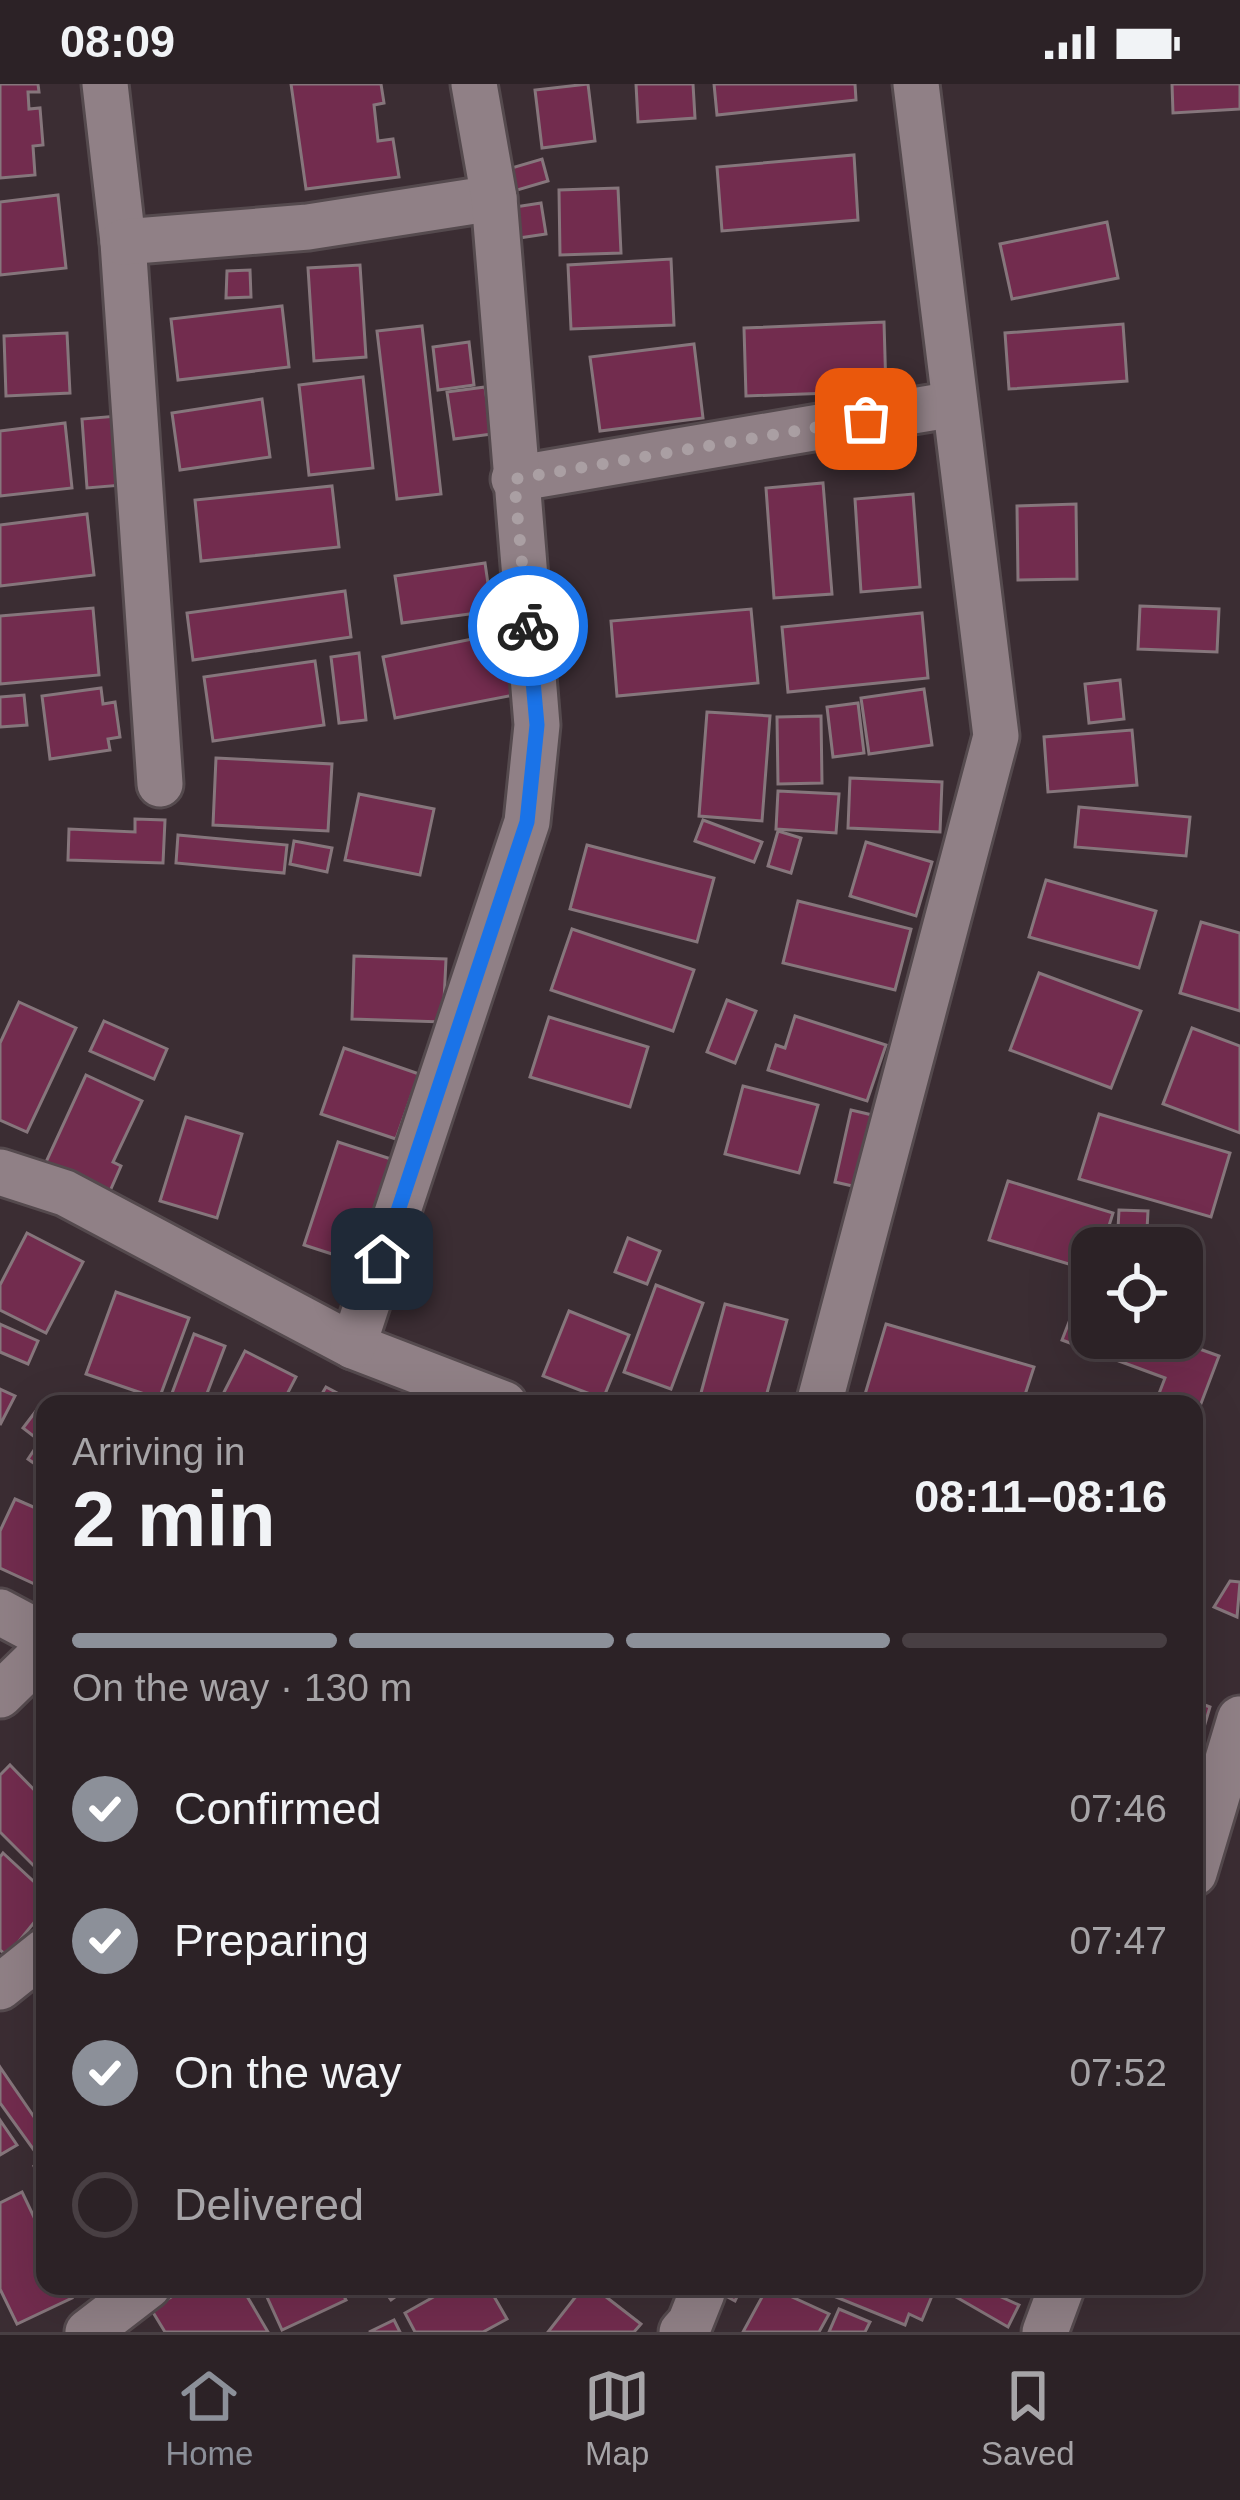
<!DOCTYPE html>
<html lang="en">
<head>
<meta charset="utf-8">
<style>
	body { margin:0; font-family:Arial,sans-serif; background:#342a2e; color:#f1f3f6; height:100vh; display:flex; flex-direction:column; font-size:45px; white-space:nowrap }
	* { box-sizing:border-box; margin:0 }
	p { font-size:39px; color:#a6a4a7 }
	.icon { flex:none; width:66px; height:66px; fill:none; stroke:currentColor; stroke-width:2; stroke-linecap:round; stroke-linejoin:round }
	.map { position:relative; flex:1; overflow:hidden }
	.details { position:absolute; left:36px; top:1311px; width:1167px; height:900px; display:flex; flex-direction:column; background:#2c2226; border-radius:24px; box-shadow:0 12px 48px #0002,0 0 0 3px #483f43 }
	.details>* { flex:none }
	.buttons { position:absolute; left:1071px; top:1143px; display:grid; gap:24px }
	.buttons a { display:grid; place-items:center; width:132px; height:132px; border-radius:24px; background:#2c2226; box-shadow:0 12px 48px #0002,0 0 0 3px #483f43; font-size:60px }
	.pin { position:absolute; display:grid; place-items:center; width:102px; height:102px; color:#fff; margin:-51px; border-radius:24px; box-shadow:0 6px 18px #0006 }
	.courier { position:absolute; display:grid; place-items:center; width:120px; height:120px; margin:-60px; border:9px solid #1a73e8; border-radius:50%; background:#fff; color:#222; box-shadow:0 3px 15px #0007 }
	.overview em { font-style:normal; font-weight:600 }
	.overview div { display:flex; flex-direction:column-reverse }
	.overview { display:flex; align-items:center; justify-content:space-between; height:204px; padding:0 36px }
	h1 { font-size:78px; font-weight:600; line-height:90px }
	.bar { display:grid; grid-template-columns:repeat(4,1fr); gap:18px 12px; align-content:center; height:144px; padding:0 36px }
	.bar i { height:15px; border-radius:9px; background:#483f43 }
	.bar .on { background:#8c9099 }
	.bar p { grid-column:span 4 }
	ol { padding:0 36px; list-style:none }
	li { display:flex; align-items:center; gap:36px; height:132px }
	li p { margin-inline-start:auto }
	li .icon { padding:12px; border-radius:50%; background:#8c9099; color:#fff; stroke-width:4 }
	li:last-child { color:#a6a4a7 }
	li i { width:66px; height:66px; border:6px solid #483f43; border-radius:50% }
	.status { display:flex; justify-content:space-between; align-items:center; height:84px; padding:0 60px; background:#2c2226; direction:ltr }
	.status svg { height:33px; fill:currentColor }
	.dock { display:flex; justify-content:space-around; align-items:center; height:168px; border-top:3px solid #483f43; background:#2c2226; font-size:33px; color:#a6a4a7 }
	.dock a { display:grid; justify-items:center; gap:6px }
	.dock .on { color:#8c9099 }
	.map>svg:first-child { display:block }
	.building { fill:#722c4e; stroke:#86767c; stroke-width:3 }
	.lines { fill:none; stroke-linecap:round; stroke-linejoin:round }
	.minor-casing { stroke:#554a4e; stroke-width:51 }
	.minor { stroke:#908086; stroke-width:45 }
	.done { stroke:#aa9fa3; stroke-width:12; stroke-dasharray:0 21.6 }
	.route { stroke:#1a73e8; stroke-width:15 }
</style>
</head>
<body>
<div class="status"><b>08:09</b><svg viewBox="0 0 49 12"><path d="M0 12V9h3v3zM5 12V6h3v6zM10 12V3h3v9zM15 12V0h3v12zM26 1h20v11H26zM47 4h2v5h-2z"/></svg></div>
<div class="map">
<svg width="1240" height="2248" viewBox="0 0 1240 2248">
	<rect width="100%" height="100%" fill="#3b2d33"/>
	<!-- building -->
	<g class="building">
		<polygon points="0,0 38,0 39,8 28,8 29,25 40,24 43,61 33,62 35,91 0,94"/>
		<polygon points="291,0 381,0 384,19 374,21 378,57 393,55 399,93 306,105"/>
		<polygon points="588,0 595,57 542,64 535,6"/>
		<polygon points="636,0 693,0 695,34 638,38"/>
		<polygon points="714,0 855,0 856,16 717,31"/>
		<polygon points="1172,0 1240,0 1240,25 1173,29"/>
		<polygon points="854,71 858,136 722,147 717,83"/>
		<polygon points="542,75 548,97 514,107 508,85"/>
		<polygon points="618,104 621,169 560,171 559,106"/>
		<polygon points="58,111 66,184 0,191 0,118"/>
		<polygon points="541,119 546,150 519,154 515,123"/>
		<polygon points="1107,138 1118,194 1012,215 1000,160"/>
		<polygon points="671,175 674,241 571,245 568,181"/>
		<polygon points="360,181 366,273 314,277 308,184"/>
		<polygon points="250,186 251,213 226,214 227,187"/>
		<polygon points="282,222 289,283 178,296 171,235"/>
		<polygon points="884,238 886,307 746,312 744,244"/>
		<polygon points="1123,240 1127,297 1009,305 1005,249"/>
		<polygon points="422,242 441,410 397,415 377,247"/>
		<polygon points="67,249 70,309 6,312 4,252"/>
		<polygon points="469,258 474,301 438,306 433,263"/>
		<polygon points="694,260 703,334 600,347 590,273"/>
		<polygon points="363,293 373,384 309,391 299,301"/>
		<polygon points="485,303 492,350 454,355 447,308"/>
		<polygon points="262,315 270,373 180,386 172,329"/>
		<polygon points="117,332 123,401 87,404 82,335"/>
		<polygon points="65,339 72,404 0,412 0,347"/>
		<polygon points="823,399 832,510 774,514 766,404"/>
		<polygon points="332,402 339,463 201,477 195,416"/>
		<polygon points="913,410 920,503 861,508 855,415"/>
		<polygon points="1076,420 1077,495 1018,496 1017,422"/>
		<polygon points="87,430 94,491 0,502 0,441"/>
		<polygon points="485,479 492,527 402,539 395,492"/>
		<polygon points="345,507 351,553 193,576 187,529"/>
		<polygon points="1140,522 1219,525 1217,568 1138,565"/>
		<polygon points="93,524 99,591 0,600 0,532"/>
		<polygon points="751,525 758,599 617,612 611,537"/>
		<polygon points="922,529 928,594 788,608 782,543"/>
		<polygon points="502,549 514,611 395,634 383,573"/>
		<polygon points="359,569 366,636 339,639 331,573"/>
		<polygon points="315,577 324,641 213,657 204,593"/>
		<polygon points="1120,596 1124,635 1089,639 1085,600"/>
		<polygon points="101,604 103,620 115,618 120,653 108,655 110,666 50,675 42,612"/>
		<polygon points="924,605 932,661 869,670 861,614"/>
		<polygon points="24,611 27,641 0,643 0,613"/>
		<polygon points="858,619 864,669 833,673 827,623"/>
		<polygon points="707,628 770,632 762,737 699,732"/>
		<polygon points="821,632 822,699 778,700 777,633"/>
		<polygon points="1132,646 1137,701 1048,708 1044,653"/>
		<polygon points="216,674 332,680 328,747 213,741"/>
		<polygon points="850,694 942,698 940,748 848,744"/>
		<polygon points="778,707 839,710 836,749 776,745"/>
		<polygon points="359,710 434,725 420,791 345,776"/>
		<polygon points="1079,723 1190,733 1186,772 1075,763"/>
		<polygon points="135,735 165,736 163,779 68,776 69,745 135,748"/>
		<polygon points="703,736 762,758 754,778 695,757"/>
		<polygon points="778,747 801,754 791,789 768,782"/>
		<polygon points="178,751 287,761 284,789 176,779"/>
		<polygon points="294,757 332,764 327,788 290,780"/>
		<polygon points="866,758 932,778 916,832 850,812"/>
		<polygon points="587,761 714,794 697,858 570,825"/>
		<polygon points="1046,796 1156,827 1139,884 1029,853"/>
		<polygon points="798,817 911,845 895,906 783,879"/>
		<polygon points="1201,838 1240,849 1240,927 1180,909"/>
		<polygon points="572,845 694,886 673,947 551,906"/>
		<polygon points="354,872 446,875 443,938 352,935"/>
		<polygon points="1039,889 1141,927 1111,1004 1010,966"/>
		<polygon points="727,916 756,927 735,979 707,968"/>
		<polygon points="19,918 76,944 27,1048 0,1036 0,959"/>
		<polygon points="795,932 886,961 867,1017 768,986 776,961 785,964"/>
		<polygon points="549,933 648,963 630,1023 530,993"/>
		<polygon points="104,937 167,965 154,995 90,967"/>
		<polygon points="1192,944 1240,962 1240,1049 1163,1020"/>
		<polygon points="344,964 419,990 396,1055 321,1030"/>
		<polygon points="86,991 142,1017 113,1078 121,1082 110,1107 46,1078"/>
		<polygon points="743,1002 818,1021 799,1089 725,1070"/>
		<polygon points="851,1026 885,1034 870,1106 835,1098"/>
		<polygon points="1099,1030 1230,1069 1211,1133 1079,1095"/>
		<polygon points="186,1033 242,1050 217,1134 160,1117"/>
		<polygon points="338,1058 391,1075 357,1178 304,1161"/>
		<polygon points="1008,1097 1113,1129 1102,1164 1092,1164 1092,1187 989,1156"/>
		<polygon points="1119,1126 1148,1127 1146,1164 1117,1164"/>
		<polygon points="27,1149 83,1178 46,1249 0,1226 0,1201"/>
		<polygon points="628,1154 660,1167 647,1200 615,1188"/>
		<polygon points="656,1201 703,1219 671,1305 624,1288"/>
		<polygon points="116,1208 189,1234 159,1315 86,1290"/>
		<polygon points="725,1220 787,1236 764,1320 698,1320"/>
		<polygon points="1076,1220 1092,1226 1092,1254 1169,1254 1219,1272 1194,1338 1194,1320 1155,1320 1165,1294 1062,1256"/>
		<polygon points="569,1227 629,1251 603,1315 543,1292"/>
		<polygon points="0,1240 38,1257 28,1280 0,1268"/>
		<polygon points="886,1240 1034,1283 1022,1320 863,1317"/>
		<polygon points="194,1250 225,1262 203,1320 168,1320"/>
		<polygon points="245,1267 296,1293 282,1320 218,1320"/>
		<polygon points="326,1303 358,1320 316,1320"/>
		<polygon points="0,1305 15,1312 0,1341"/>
		<polygon points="42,1319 45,1321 45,1387 28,1375 40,1357 23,1344"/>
		<polygon points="15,1415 45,1428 45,1489 39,1502 0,1484 0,1447"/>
		<polygon points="1230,1497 1240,1498 1237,1533 1214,1523"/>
		<polygon points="1194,1617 1210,1623 1202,1650 1194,1647"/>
		<polygon points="10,1681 45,1717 45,1793 0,1748 0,1691"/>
		<polygon points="3,1769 45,1808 45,1825 7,1872 0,1866 0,1773"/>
		<polygon points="0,1983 45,2049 45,2061 36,2069 0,2019"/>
		<polygon points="0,2036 17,2061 0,2071"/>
		<polygon points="45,2076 45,2103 34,2082"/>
		<polygon points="22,2108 45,2156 45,2202 67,2202 72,2214 17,2240 0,2205 0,2119"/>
		<polygon points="190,2202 241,2202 268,2248 165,2248 151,2225"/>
		<polygon points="262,2202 339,2202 346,2216 282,2246"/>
		<polygon points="381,2202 410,2202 391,2216"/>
		<polygon points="453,2202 488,2202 507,2235 483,2248 415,2248 405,2229"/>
		<polygon points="584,2202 592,2202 641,2240 634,2248 548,2248"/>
		<polygon points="707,2202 742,2202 735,2217"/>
		<polygon points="768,2202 829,2230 819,2248 743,2248"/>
		<polygon points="809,2202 923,2202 934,2207 922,2236 909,2230 905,2241"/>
		<polygon points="937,2202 977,2202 1019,2221 1008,2243"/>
		<polygon points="839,2225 870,2238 865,2248 829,2248"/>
		<polygon points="394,2236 400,2248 369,2248"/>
	</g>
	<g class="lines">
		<defs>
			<g id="minor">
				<polyline points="105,0 123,158 160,700"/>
				<polyline points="123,158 308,143 494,114"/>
				<polyline points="514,395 954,320"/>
				<polyline points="0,1088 65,1109 353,1262 504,1320"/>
				<polyline points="353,1262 527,738 537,641 494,114 474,0"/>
				<polyline points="819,1320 996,652 916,0"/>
				<polyline points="0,1528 45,1552"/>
				<polyline points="0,1611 45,1567"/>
				<polyline points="1194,1789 1240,1635"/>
				<polyline points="0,1903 45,1867"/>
				<polyline points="88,2248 148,2202"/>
				<polyline points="682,2248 690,2239 702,2209 699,2202"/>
				<polyline points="1045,2248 1062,2202"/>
			</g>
		</defs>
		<!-- minor casing -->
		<use href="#minor" class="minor-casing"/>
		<!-- minor -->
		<use href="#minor" class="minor"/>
	</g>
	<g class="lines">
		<!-- done -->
		<polyline class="done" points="528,542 514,395 866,335"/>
		<!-- route -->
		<polyline class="route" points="382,1175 527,738 537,641 528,542"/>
	</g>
</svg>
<div class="buttons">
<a><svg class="icon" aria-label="locate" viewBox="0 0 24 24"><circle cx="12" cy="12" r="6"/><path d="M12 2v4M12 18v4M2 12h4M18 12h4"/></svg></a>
</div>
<div class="pin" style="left:866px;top:335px;background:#ea580c"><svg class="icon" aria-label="bag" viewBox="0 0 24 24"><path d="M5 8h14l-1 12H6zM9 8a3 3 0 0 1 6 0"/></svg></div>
<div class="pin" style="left:382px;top:1175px;background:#1f2937"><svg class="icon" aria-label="home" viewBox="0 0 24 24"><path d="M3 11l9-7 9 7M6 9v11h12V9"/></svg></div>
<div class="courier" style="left:528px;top:542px"><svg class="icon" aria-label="bike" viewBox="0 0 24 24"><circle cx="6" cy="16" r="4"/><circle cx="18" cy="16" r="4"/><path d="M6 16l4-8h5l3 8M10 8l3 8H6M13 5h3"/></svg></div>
<section class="details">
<div class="overview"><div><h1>2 min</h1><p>Arriving in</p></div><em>08:11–08:16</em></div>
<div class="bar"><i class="on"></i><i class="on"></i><i class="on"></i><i></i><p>On the way · 130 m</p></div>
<ol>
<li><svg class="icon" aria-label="check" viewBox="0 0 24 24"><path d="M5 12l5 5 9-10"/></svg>Confirmed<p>07:46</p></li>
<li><svg class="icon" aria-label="check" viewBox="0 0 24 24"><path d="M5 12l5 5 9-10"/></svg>Preparing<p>07:47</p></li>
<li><svg class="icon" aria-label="check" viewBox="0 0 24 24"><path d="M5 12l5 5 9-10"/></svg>On the way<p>07:52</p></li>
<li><i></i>Delivered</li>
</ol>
</section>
</div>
<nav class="dock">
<a class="on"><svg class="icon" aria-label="home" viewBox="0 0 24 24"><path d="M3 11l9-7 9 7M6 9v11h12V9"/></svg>Home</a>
<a><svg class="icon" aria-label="map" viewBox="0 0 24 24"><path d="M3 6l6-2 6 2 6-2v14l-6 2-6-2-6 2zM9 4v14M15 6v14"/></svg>Map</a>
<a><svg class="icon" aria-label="saved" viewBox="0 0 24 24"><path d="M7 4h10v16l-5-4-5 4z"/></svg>Saved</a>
</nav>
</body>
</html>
